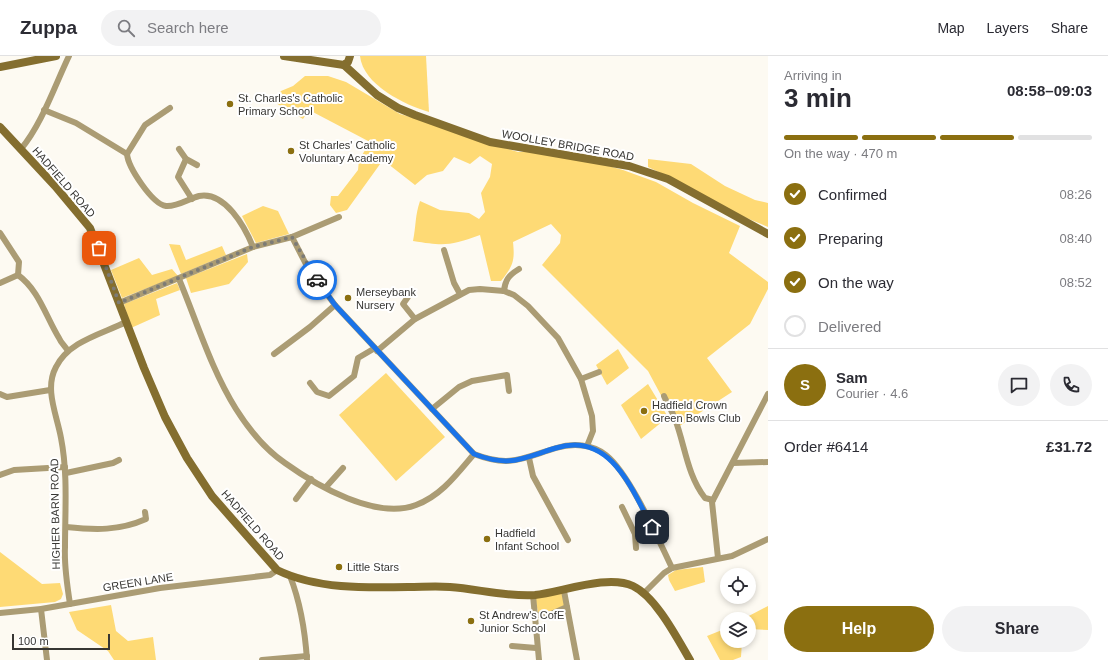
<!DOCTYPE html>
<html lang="en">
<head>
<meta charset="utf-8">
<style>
	body { margin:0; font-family:Arial,sans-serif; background:#f2f2f3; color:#2b2b33; height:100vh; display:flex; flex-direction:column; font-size:15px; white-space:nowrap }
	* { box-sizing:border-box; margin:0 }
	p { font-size:13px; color:#7c7c81 }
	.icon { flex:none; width:22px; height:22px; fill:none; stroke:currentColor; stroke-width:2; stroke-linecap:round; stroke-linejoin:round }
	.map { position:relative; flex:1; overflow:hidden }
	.drawer { display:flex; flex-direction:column; background:#fff; width:340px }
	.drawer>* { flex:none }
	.buttons { position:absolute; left:720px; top:512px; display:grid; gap:8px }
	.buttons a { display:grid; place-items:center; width:36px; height:36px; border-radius:50%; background:#fff; box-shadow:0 2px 6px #0003; font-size:20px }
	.scale { position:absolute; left:12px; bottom:10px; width:98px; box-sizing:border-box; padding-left:4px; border:2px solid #373633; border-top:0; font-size:11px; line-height:14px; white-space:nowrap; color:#373633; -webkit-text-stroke:3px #fff; paint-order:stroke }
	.pin { position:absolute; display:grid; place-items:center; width:34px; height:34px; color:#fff; margin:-17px; border-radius:8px; box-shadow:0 2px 6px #0006 }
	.courier { position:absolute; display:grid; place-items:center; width:40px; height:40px; margin:-20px; border:3px solid #1a73e8; border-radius:50%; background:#fff; color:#222; box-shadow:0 1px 5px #0007 }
	.headline em { font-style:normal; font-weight:600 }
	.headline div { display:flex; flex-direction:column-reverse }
	.headline { display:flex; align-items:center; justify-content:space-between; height:68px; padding:0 16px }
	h1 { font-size:26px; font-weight:600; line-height:30px }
	.bar { display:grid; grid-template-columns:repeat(4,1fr); gap:6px 4px; align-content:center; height:48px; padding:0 16px }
	.bar i { height:5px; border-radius:3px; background:#e1e1e2 }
	.bar .on { background:#8b6f10 }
	.bar p { grid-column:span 4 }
	.line { display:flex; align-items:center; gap:10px; padding:0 16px; border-top:1px solid #e1e1e2 }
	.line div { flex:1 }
	.round { display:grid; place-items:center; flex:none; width:42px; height:42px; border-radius:21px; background:#f2f2f3 }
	ol { padding:0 16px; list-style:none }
	li { display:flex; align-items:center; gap:12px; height:44px }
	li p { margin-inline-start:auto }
	li .icon { padding:4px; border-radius:50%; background:#8b6f10; color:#fff; stroke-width:4 }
	li:last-child { color:#7c7c81 }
	li i { width:22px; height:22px; border:2px solid #e1e1e2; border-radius:50% }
	.action { display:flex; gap:8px; margin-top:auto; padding:8px 16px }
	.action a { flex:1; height:46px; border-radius:24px; background:#8b6f10; color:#fff; font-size:16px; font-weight:600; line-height:46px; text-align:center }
	.action a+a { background:#f2f2f3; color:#2b2b33 }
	header { display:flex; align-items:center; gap:24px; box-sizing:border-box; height:56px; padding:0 20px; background:#fff; border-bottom:1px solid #e1e1e2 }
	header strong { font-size:19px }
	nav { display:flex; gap:22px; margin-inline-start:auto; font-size:14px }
	.search { width:280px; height:36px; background:#f2f2f3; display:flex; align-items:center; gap:10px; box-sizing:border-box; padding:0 14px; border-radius:22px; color:#7c7c81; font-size:15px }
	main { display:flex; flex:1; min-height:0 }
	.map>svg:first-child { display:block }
	.green { fill:#feda75 }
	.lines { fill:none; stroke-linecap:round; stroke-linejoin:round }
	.street { stroke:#ab9c74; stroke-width:6 }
	.secondary { stroke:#846e2f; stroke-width:8 }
	.done { stroke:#7c7b76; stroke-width:4; stroke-dasharray:0 7.2 }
	.route { stroke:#1a73e8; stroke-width:5 }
	.poi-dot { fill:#8b6f10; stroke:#fff; stroke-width:1.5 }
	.labels { text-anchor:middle; stroke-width:4; stroke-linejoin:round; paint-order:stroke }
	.poi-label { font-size:11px; fill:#373633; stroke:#fff; text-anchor:start }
	.street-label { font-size:11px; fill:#373633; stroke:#fff }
</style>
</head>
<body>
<header>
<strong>Zuppa</strong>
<div class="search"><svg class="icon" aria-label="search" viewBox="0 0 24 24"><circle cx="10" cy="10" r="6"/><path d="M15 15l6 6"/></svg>Search here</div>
<nav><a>Map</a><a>Layers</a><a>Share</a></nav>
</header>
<main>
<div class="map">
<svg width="768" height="604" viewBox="0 0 768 604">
	<rect width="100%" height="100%" fill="#fdfaf2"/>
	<!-- green -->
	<g class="green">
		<path d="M360 0H426L429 56C405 49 363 29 360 0Z"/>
		<path d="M305 20H328L346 26 400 58 451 73 485 86 518 96 555 95 623 114 656 126 693 147 740 170 729 197 768 226V233L750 268 707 302 732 336 678 371 648 315 542 209 560 187 561 179 551 168 513 186C515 205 513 210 501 225H491L480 179C450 190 444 190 413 185 416 171 415 159 420 145L440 154 469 157 479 163 485 156 481 137 490 121 492 108 480 100 470 108 454 101 443 115 427 119 415 129 383 104 347 154 336 157 330 149 331 140H338L358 114 359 104 370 86 309 54 303 63 274 46 281 35 293 30Z"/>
		<polygon points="648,103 691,108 725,130 755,144 768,147 768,171 725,153 669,121 648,111"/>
		<polygon points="263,150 278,155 289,178 256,187 242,160"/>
		<polygon points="169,188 180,189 186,204 222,190 226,199 181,218"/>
		<polygon points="247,198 248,206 229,228 191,237 186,222"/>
		<polygon points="139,202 152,219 172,213 178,220 122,242 111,214"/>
		<polygon points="177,227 180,234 156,243 160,259 131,272 124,248"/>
		<polygon points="618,293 629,312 607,329 596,309"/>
		<polygon points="386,317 445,381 396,425 339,359"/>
		<polygon points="648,328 668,361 641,383 621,349"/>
		<polygon points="0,496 42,528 60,527 63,538 61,543 55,546 0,551"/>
		<polygon points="703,511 705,526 675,535 669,524 668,519 676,514"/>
		<polygon points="562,537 565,549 552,555 538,557 535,540"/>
		<polygon points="111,549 116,575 128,585 153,581 156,604 114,604 108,595 77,574 69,556"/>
		<polygon points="768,550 768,574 749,573 749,563 743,563"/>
		<polygon points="726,567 727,568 727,585 742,585 741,601 733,604 720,604 707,580 727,572"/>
	</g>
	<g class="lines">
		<!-- street -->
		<g class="street">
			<path d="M44 54 76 67 127 98C128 111 152 148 166 150 177 151 188 143 199 140 225 135 245 171 253 191"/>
			<path d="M21 93C42 68 55 29 69 0"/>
			<polyline points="179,93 186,103 197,109"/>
			<polyline points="127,98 145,69 170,52"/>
			<polyline points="186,103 178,121 192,143"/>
			<polyline points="0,177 19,206 18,219"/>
			<path d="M292 181 309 214 335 249 474 398C510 412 523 402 556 392 573 387 592 388 606 399 630 418 658 483 672 512"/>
			<polyline points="444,194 454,227 460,238"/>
			<path d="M179 223C197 266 211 313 236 353 248 372 266 394 285 407 317 430 376 464 416 449 441 440 457 418 474 398"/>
			<path d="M0 227 18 219C39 234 46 261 59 282 61 287 65 290 68 295"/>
			<path d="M504 235C505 224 509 219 519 213"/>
			<polyline points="408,241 403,248 415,263"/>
			<polyline points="119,247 253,191 292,181 339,161"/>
			<polyline points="377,295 415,263 469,234 480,233 504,235 514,239 528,250 558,282 581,323 592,360 593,375 587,390"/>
			<polyline points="274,298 310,271 335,249"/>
			<polyline points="581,323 599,316"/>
			<polyline points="310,327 317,336 329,340 354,320 358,302 375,292"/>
			<polyline points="0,338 7,341 50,334"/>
			<path d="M664 340C667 347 672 355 675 363 685 389 687 419 705 442L713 444"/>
			<polyline points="432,353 459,331 472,325 507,319 509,335"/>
			<polyline points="529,402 533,420 568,484"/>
			<polyline points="733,407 768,406"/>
			<polyline points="66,417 113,407 119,404"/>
			<polyline points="0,419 14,414 65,411"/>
			<polyline points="326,431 343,412"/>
			<polyline points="296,443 311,423"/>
			<polyline points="622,451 635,478 636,492"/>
			<path d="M66 471C95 474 119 475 146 463L145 456"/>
			<polyline points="635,478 651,471"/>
			<polyline points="718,502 712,446 768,338"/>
			<path d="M290 520C301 548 305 574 307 604"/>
			<polyline points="564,535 577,604"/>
			<polyline points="644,537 664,517 672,512 732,500 768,483"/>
			<polyline points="533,539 539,604"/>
			<path d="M70 548C67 529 64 510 65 491 65 454 68 418 61 382 57 359 44 333 56 311 69 285 102 278 126 266"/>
			<polyline points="41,553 47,604"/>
			<polyline points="0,557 41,553 160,532 270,519 277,514"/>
			<polyline points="536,559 551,558 567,551"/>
			<polyline points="512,590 536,592"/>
			<polyline points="262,604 307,600"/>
		</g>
		<!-- secondary -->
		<g class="secondary">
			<polyline points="284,0 344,9 348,6 350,0"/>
			<polyline points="344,9 377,39 398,52 415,59 490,86 629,110 668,123 768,178"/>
			<polyline points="0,11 56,0"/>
			<path d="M0 71 55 130 90 172 144 312 165 361 187 402 212 440 277 514C316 533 365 532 408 531 422 531 436 530 450 531 478 533 506 541 535 539 562 536 608 518 633 530 656 541 677 582 690 604"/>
		</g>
	</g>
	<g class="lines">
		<!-- done -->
		<polyline class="done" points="99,192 119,247 253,191 292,181 317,224"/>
		<!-- route -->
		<path class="route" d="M317 224 335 249 474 398C511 412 522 402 556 392 610 375 632 433 652 471"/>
	</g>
	<!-- markers -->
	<g class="poi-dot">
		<circle cx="230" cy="48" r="4"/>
		<circle cx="291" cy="95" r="4"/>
		<circle cx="348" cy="242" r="4"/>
		<circle cx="644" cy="355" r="4"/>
		<circle cx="487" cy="483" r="4"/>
		<circle cx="339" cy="511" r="4"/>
		<circle cx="471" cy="565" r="4"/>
	</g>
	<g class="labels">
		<!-- poi labels -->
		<g class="poi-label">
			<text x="238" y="46">St. Charles's Catholic<tspan x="238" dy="13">Primary School</tspan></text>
			<text x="299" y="93">St Charles' Catholic<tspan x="299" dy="13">Voluntary Academy</tspan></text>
			<text x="356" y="240">Merseybank<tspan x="356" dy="13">Nursery</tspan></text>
			<text x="652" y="353">Hadfield Crown<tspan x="652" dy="13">Green Bowls Club</tspan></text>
			<text x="495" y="481">Hadfield<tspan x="495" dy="13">Infant School</tspan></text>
			<text x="347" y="515">Little Stars</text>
			<text x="479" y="563">St Andrew's CofE<tspan x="479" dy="13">Junior School</tspan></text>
		</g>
		<!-- street labels -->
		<g class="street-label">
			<text transform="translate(568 89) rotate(10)" y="4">WOOLLEY BRIDGE ROAD</text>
			<text transform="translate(64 126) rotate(49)" y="4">HADFIELD ROAD</text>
			<text transform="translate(55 458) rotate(-91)" y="4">HIGHER BARN ROAD</text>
			<text transform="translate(253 469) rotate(49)" y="4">HADFIELD ROAD</text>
			<text transform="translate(138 526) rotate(-9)" y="4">GREEN LANE</text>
		</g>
	</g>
</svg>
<div class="buttons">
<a><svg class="icon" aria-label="locate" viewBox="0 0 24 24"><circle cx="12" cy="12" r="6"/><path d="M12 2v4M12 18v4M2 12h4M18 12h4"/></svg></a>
<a><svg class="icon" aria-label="layers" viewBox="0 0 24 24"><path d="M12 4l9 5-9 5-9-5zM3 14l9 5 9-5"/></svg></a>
</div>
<div class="scale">100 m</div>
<div class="pin" style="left:99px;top:192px;background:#ea580c"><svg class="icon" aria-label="bag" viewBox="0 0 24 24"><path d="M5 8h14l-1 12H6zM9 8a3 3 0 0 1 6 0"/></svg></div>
<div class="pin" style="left:652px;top:471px;background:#1f2937"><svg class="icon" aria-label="home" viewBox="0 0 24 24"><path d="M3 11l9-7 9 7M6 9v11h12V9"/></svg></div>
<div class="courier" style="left:317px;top:224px"><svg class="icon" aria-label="car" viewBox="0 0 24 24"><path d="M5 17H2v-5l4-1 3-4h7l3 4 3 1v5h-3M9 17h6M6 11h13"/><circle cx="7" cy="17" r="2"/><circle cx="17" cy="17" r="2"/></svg></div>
</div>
<section class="drawer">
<div class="headline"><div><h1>3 min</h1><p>Arriving in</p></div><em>08:58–09:03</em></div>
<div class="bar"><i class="on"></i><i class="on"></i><i class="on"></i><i></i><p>On the way · 470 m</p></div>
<ol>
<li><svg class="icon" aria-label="check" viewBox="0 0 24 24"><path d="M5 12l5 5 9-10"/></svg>Confirmed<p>08:26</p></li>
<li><svg class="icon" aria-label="check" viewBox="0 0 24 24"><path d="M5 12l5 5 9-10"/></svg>Preparing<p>08:40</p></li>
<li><svg class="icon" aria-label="check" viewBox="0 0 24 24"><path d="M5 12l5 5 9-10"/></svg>On the way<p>08:52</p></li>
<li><i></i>Delivered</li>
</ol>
<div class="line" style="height:72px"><b class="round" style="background:#8b6f10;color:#fff">S</b><div><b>Sam</b><p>Courier · 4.6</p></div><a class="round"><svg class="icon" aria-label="chat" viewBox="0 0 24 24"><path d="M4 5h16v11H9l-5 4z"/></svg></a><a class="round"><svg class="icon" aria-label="phone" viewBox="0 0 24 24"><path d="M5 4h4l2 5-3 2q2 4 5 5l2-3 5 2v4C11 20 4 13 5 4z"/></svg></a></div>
<div class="line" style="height:52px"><div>Order #6414</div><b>£31.72</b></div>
<div class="action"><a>Help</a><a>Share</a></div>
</section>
</main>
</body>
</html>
